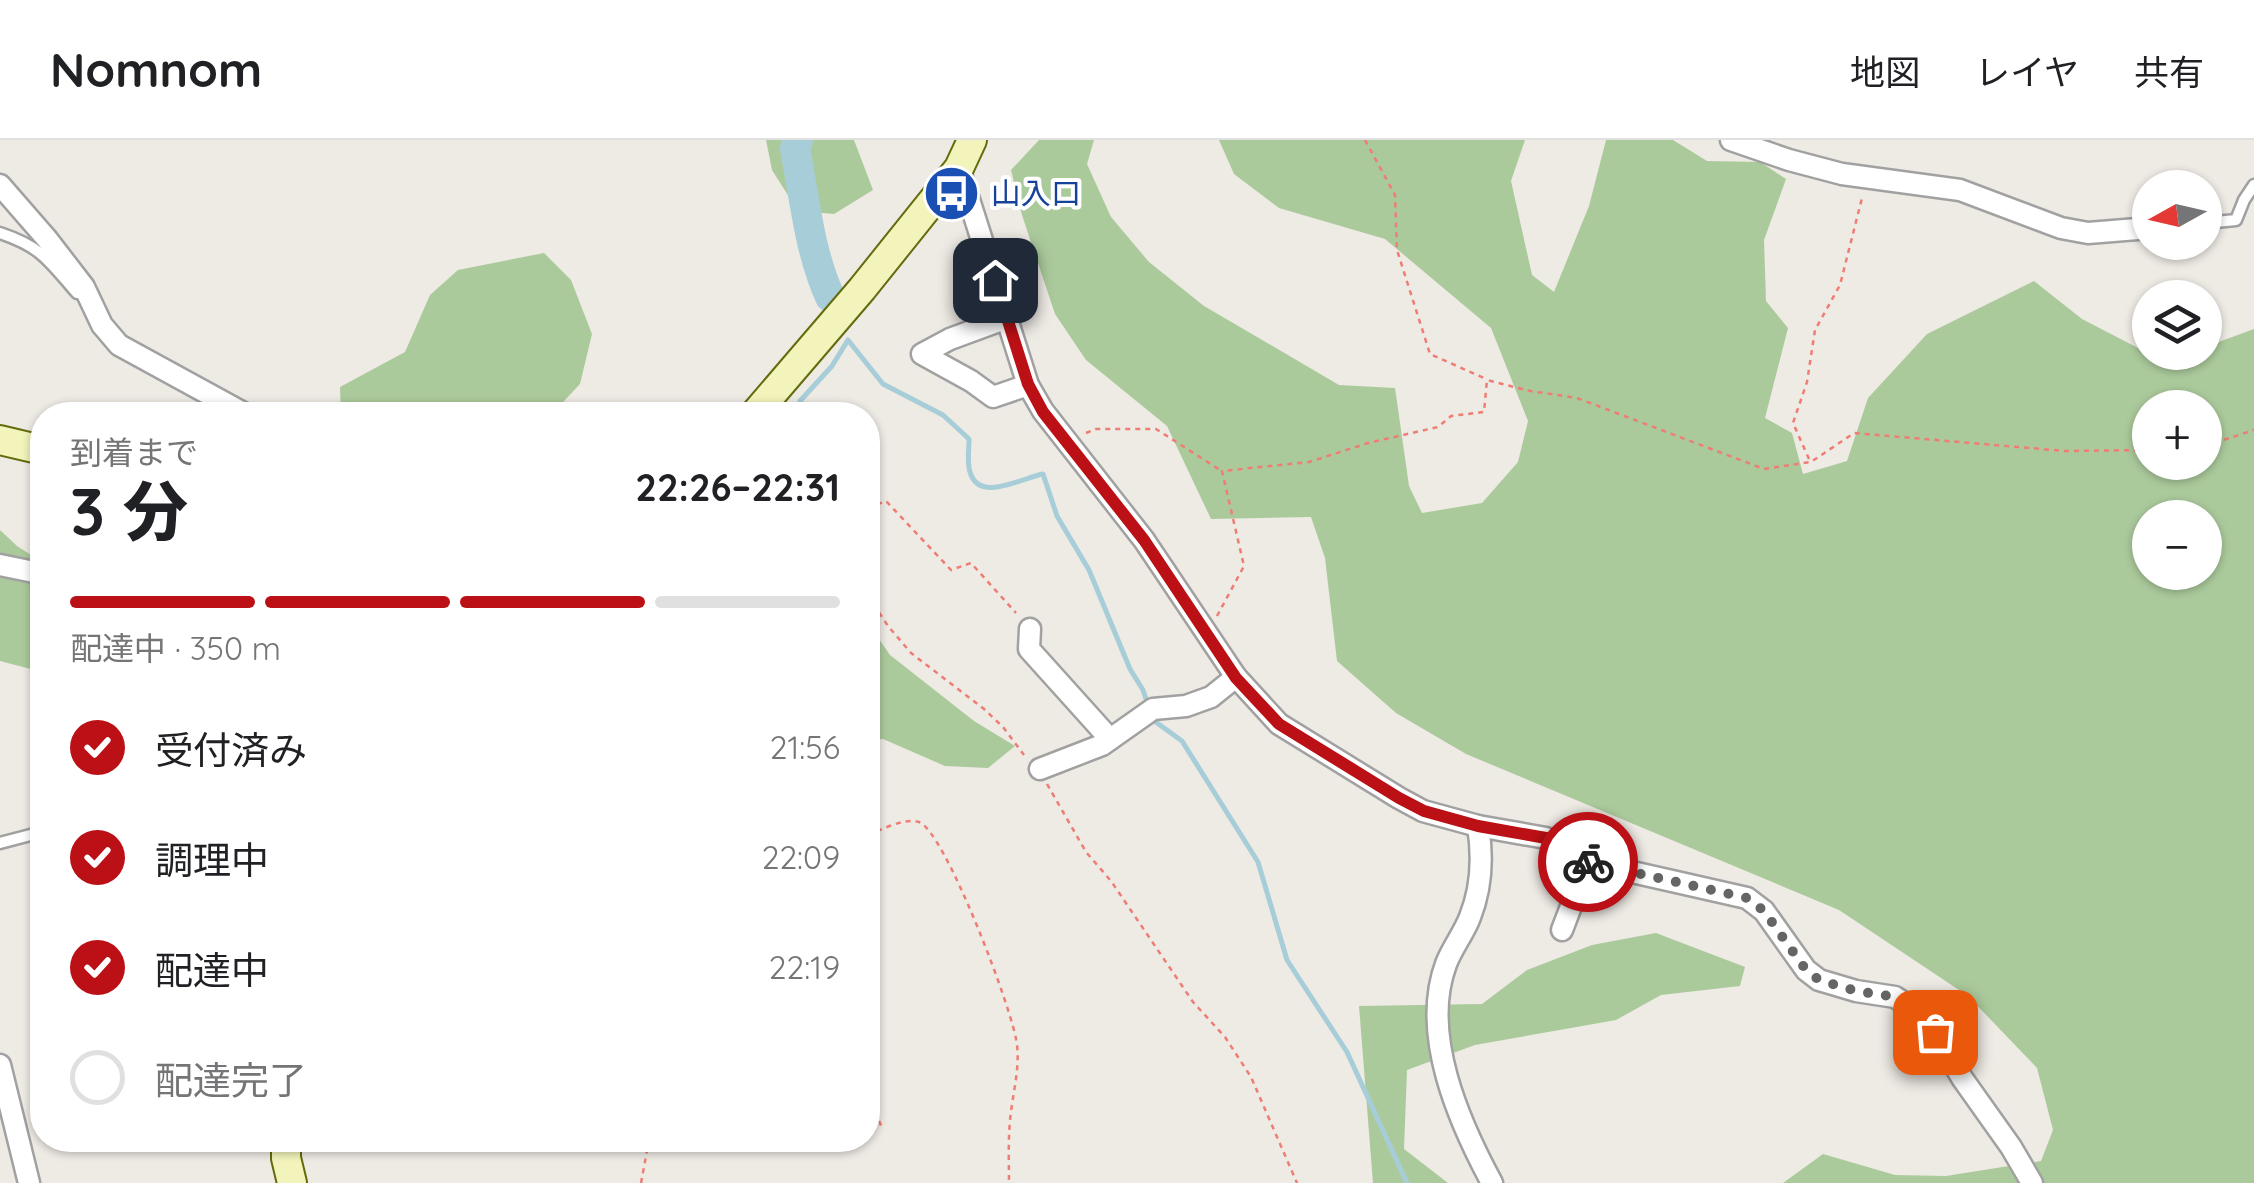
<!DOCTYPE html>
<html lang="ja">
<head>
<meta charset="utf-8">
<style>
	body { margin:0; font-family:Quicksand,"Noto Sans JP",sans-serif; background:#f2f2f2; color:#202124; height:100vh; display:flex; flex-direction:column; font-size:38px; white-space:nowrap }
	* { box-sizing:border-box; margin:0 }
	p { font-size:32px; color:#757577 }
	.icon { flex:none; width:55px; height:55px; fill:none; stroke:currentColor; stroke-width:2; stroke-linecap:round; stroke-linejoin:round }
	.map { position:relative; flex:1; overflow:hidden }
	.panel { position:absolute; left:30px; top:262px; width:850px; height:750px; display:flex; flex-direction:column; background:#fff; border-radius:40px; box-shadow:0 2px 8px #0004 }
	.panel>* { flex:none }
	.needle { width:65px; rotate:262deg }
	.buttons { position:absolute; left:2132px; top:30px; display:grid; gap:20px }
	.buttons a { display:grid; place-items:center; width:90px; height:90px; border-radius:50%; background:#fff; box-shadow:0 2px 8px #0004; font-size:50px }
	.pin { position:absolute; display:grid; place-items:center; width:85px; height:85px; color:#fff; margin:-42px; border-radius:20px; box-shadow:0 5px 15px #0006 }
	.courier { position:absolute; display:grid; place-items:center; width:100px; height:100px; margin:-50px; border:8px solid #bb1015; border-radius:50%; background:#fff; color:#222; box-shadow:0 2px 12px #0007 }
	.head em { font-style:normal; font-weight:800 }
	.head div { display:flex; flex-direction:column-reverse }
	.head { display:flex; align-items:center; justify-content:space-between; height:170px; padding:0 40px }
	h1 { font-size:65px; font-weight:800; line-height:75px }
	.bar { display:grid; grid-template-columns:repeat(4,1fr); gap:15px 10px; align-content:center; height:120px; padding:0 40px }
	.bar i { height:12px; border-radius:8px; background:#e0e0e0 }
	.bar .on { background:#bb1015 }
	.bar p { grid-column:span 4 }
	ol { padding:0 40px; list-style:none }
	li { display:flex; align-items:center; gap:30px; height:110px }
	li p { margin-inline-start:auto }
	li .icon { padding:10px; border-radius:50%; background:#bb1015; color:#fff; stroke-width:4 }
	li:last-child { color:#757577 }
	li i { width:55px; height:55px; border:5px solid #e0e0e0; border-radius:50% }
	header { display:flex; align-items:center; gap:60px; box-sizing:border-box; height:140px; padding:0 50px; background:#fff; border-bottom:2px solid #e0e0e0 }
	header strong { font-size:48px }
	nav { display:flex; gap:55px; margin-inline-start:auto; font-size:35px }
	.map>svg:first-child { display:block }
	.forest { fill:#abca9c; fill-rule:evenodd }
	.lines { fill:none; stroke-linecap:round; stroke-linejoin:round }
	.stream { stroke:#a7ced8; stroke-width:5 }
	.river { stroke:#a7ced8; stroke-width:30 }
	.lane-casing { stroke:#a1a1a1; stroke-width:15 }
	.street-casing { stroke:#a1a1a1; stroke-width:25 }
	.secondary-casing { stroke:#646b0d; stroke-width:32 }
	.path { stroke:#ee7d74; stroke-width:2.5; stroke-dasharray:5 5; stroke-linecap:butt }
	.lane { stroke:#fff; stroke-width:10 }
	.street { stroke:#fff; stroke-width:20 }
	.secondary { stroke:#f3f4bb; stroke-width:28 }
	.done { stroke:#666563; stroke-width:10; stroke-dasharray:0 18 }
	.route { stroke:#bb1015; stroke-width:12 }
	.labels { text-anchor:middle; stroke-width:8; stroke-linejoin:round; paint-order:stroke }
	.transit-label { font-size:30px; fill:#164399; stroke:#fff; text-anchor:start }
</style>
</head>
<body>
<header>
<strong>Nomnom</strong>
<nav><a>地図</a><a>レイヤ</a><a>共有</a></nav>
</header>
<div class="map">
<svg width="2254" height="1043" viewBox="0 0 2254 1043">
	<rect width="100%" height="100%" fill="#eeeae4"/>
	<!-- forest -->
	<g class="forest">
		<polygon points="766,0 854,0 873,50 834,74 798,71 772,30"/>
		<path d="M1039 0H1094L1087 24 1111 77 1149 122 1204 166 1339 245 1395 248 1409 346 1422 373 1482 363 1518 322 1528 281 1491 188 1385 99 1279 68 1234 34 1219 0H1525L1511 41 1532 135 1554 152 1589 66 1606 0H1673L1707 21 1760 22 1786 39 1764 100 1766 161 1788 188 1765 278 1792 293 1803 334 1847 321 1868 258 1927 194 2034 141 2082 179 2165 222 2190 213 2205 212V207L2254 189V1043H1783L1823 1014 1895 1035 1946 1036 2041 1021 2053 990 2037 928 1968 856 1839 770 1466 614 1396 573 1337 521 1325 418 1311 377 1211 379 1167 286 1086 220 1055 174 1022 75 1011 30ZM2150 268H2205V322H2150ZM2150 378H2205V432H2150Z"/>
		<polygon points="544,113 571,140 592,194 580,244 551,275 341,275 340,247 405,212 430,155 458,130"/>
		<polygon points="0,390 17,406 42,422 42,532 0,521"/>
		<polygon points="868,483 890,515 974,581 1015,606 988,628 945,626 883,599 868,600"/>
		<polygon points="1656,793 1745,827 1740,846 1661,855 1616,880 1475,905 1407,930 1404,1009 1448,1043 1373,1043 1359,866 1482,864 1527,830 1592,805"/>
	</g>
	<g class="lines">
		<!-- stream -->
		<g class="stream">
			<path d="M801 275 800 261 832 226 848 200 883 244 943 275 969 299C969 309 967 323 970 332 979 364 1024 337 1043 334L1057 376 1089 430 1130 529 1143 550 1148 565"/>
			<polyline points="1152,575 1153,580 1182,601 1258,722 1287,820 1347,912 1407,1043"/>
		</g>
		<!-- river -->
		<path class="river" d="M798 0 795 9C805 60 809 110 830 157"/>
		<defs>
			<g id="lane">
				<polyline points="2205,83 2236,80 2244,60 2254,45"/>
				<path d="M0 93C42 107 49 121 77 153"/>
				<polyline points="0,703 42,692"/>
			</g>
			<g id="street">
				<polyline points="1731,0 1789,20 1842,34 1960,50 2061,88 2088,93 2150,88"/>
				<polyline points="959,28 1028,245 1043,271 1144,400 1236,537 1279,584 1399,658 1423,671 1478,686 1546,698 1588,722 1747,758 1764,771 1806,830 1819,840 1856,851 1895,857 1919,873 1935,892 1962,938 2011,1007 2032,1043"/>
				<polyline points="0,45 47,99 84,147 102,185 119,205 247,275"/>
				<polyline points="1007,178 950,199 922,214 971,241 993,257 1028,245"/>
				<polyline points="0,425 34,432 42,439"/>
				<polyline points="1030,489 1029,509 1110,599"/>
				<polyline points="1040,629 1102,605 1153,569 1186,566 1211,557 1236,537"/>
				<path d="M1478 686C1483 717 1482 747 1470 777 1464 793 1452 808 1446 824 1420 894 1459 982 1492 1043"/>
				<polyline points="1562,790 1588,722"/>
				<polyline points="0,925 29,1043"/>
			</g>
			<g id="secondary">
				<polyline points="754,275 862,149 959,28 972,0"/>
				<polyline points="0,300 42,310"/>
				<polyline points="286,1000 286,1018 292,1043"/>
			</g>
		</defs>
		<!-- lane casing -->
		<use href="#lane" class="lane-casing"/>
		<!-- street casing -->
		<use href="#street" class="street-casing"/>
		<!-- secondary casing -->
		<use href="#secondary" class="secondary-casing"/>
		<!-- path -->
		<g class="path">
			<polyline points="1365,0 1395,55 1397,110 1430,214 1486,239"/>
			<polyline points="1086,293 1096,289 1156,289 1220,330"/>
			<polyline points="2205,306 2254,290"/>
			<polyline points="1809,319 1793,283 1807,242 1815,190 1840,145 1862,58"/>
			<polyline points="868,368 886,361 951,430 971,423 1016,473"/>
			<polyline points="868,456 888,486 911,513 984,569 1003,587 1024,615"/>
			<polyline points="1217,476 1244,426 1222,331 1309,322 1368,303 1438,287 1451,276 1484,272 1487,240 1530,251 1577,258 1764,329 1811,322 1854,293 2065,311 2150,310"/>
			<polyline points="1047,644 1086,712 1111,741 1193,862 1225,897 1251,937 1297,1043"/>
			<path d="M868 695C881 690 905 677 919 682 945 691 1014 873 1017 905 1020 930 1012 956 1010 981 1008 1002 1009 1023 1009 1043"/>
			<polyline points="868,953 882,988"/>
			<polyline points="641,1043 649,1000"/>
		</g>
		<!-- lane -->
		<use href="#lane" class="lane"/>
		<!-- street -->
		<use href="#street" class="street"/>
		<!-- secondary -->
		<use href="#secondary" class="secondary"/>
	</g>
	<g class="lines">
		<!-- done -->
		<polyline class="done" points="1588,722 1747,758 1764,771 1806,830 1819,840 1856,851 1895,857 1919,873 1935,892"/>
		<!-- route -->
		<polyline class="route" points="995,140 1028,244 1043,272 1144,400 1236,538 1279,584 1399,658 1424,671 1478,686 1546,698 1588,722"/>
	</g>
	<!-- icons -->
	<defs>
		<symbol id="bus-disc" viewBox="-11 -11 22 22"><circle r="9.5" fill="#1a4fb4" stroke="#fff"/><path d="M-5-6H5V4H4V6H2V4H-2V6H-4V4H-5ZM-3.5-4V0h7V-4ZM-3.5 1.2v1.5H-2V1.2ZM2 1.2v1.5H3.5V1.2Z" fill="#fff"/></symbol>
	</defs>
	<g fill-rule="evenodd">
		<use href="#bus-disc" x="920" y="22" width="63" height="63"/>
	</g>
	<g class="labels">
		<!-- transit labels -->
		<g class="transit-label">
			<text x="991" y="64">山入口</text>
		</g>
	</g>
</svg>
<div class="buttons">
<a><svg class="needle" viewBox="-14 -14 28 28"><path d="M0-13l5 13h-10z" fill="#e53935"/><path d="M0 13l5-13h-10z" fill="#757577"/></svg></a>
<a><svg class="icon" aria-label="layers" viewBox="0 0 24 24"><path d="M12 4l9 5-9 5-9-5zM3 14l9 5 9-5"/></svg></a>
<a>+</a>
<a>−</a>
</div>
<div class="pin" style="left:1935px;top:892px;background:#ea580c"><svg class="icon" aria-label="bag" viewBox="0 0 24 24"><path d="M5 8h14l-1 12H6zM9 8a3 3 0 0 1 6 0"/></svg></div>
<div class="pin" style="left:995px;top:140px;background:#1f2937"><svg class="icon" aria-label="home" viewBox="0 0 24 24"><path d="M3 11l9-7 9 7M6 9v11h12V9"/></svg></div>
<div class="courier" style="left:1588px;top:722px"><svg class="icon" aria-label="bike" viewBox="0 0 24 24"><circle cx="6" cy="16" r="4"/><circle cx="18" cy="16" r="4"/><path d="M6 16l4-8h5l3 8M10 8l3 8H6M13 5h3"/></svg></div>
<section class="panel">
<div class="head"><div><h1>3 分</h1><p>到着まで</p></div><em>22:26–22:31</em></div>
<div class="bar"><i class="on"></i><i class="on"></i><i class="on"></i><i></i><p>配達中 · 350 m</p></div>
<ol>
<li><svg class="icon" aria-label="check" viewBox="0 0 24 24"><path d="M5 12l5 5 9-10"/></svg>受付済み<p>21:56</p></li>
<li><svg class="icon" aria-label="check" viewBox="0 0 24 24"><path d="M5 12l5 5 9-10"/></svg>調理中<p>22:09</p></li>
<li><svg class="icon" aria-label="check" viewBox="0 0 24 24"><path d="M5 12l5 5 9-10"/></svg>配達中<p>22:19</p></li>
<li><i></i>配達完了</li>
</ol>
</section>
</div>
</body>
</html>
